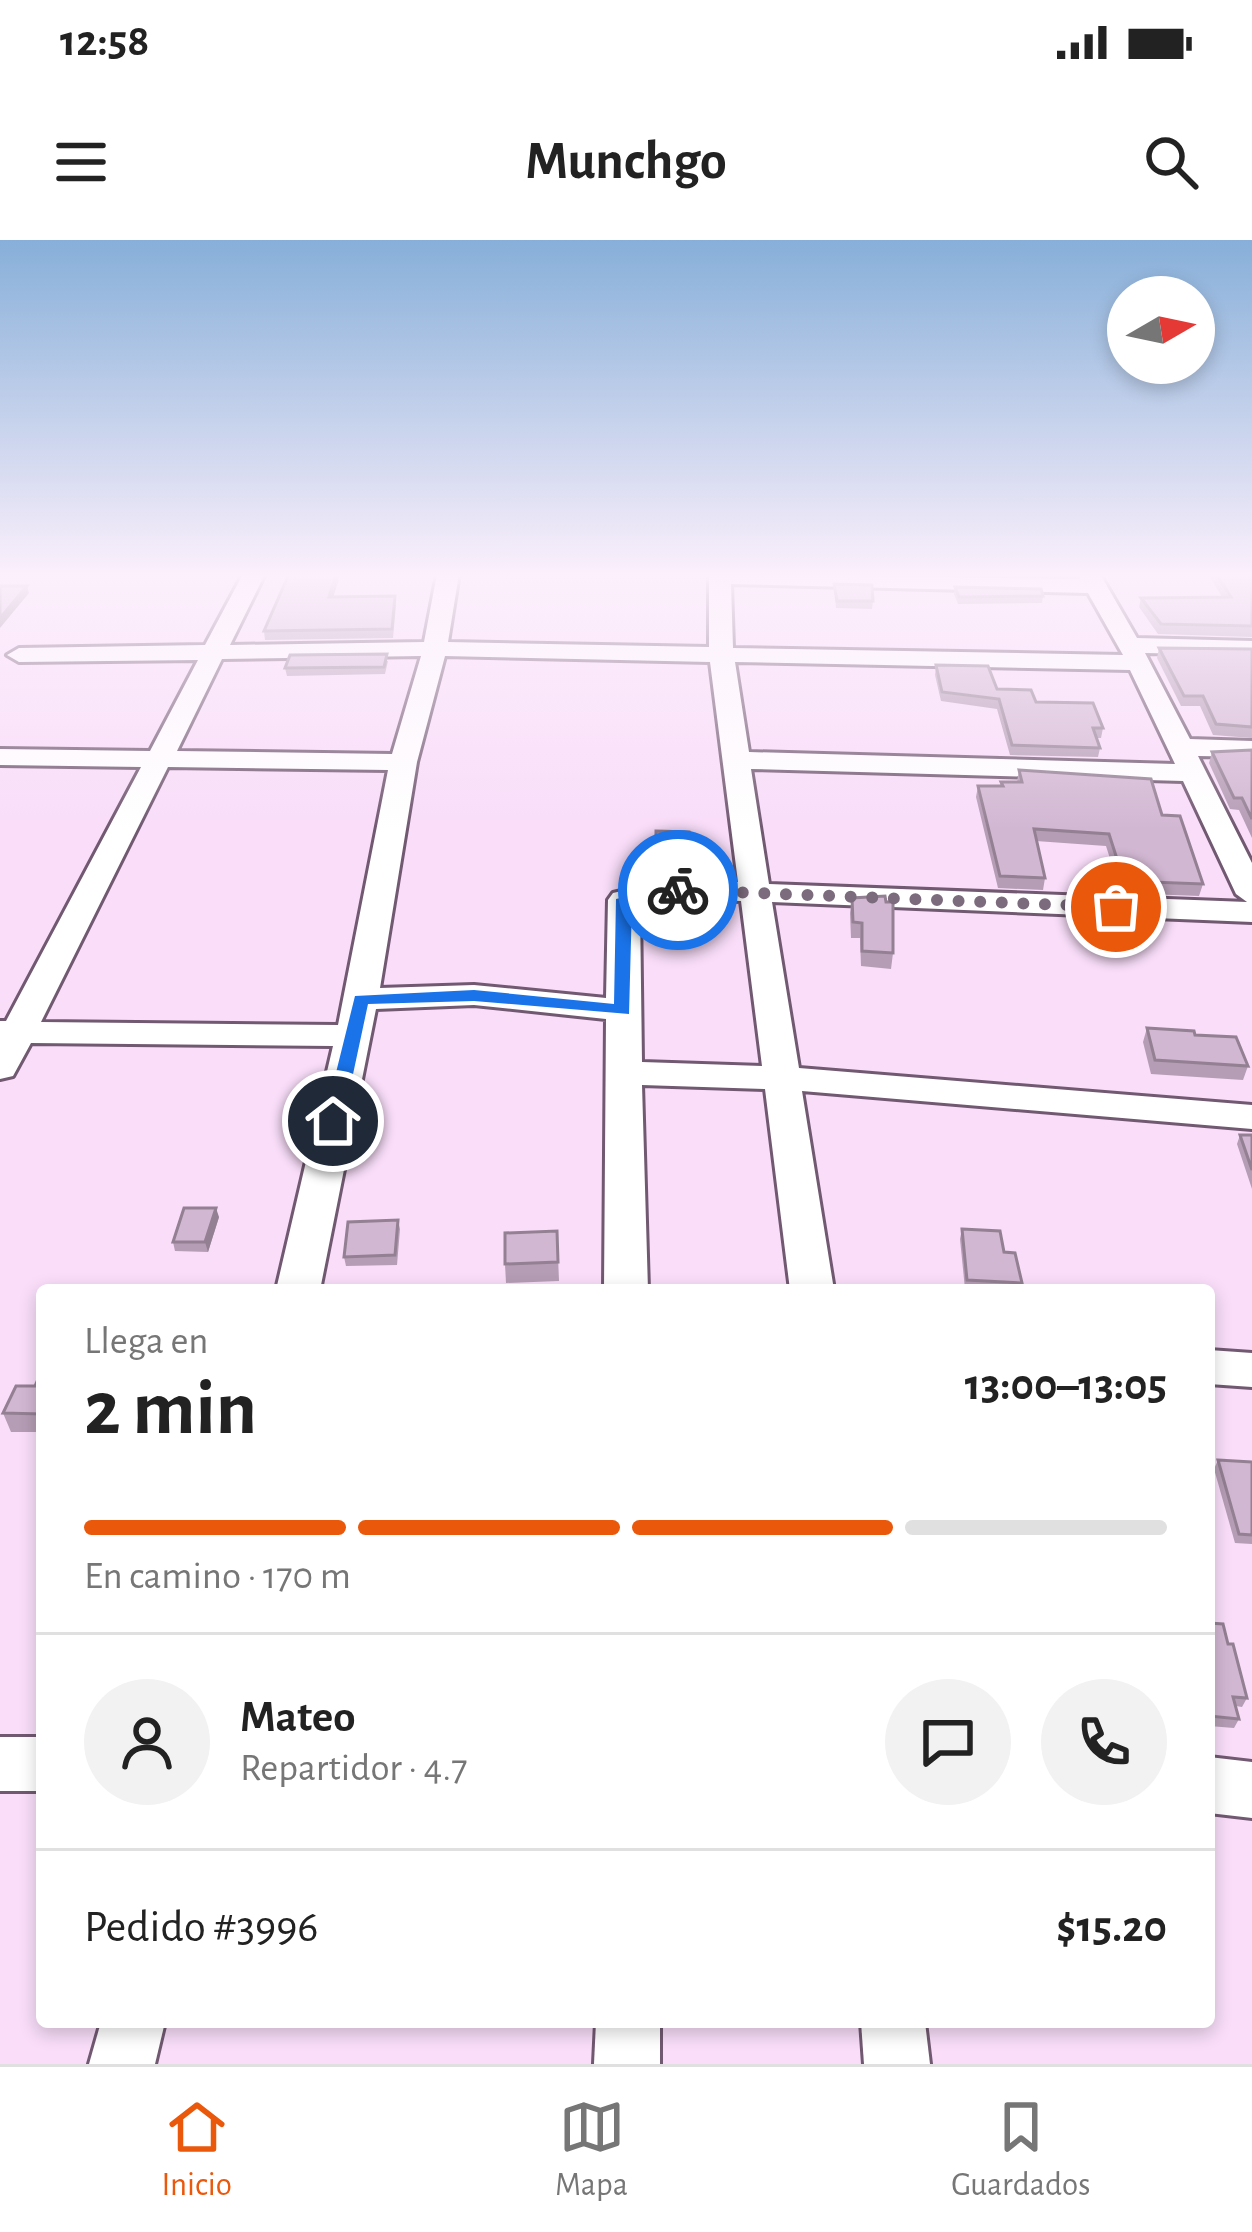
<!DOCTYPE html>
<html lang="es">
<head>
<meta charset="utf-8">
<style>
	body { margin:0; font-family:"Alegreya Sans",sans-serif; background:#f2f2f2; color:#222; height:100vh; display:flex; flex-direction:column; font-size:45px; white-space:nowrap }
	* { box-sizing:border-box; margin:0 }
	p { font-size:39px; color:#767676 }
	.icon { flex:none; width:66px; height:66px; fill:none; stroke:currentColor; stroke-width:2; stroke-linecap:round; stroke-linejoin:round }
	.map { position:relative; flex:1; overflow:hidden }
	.panel { position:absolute; left:36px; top:1044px; width:1179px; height:744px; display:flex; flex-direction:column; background:#fff; border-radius:12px; box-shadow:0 6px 18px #0003 }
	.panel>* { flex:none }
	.needle { width:78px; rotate:81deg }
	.buttons { position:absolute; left:1107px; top:36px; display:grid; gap:24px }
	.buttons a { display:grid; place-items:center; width:108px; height:108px; border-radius:50%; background:#fff; box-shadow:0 6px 18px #0003; font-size:60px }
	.pin { position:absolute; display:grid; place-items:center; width:102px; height:102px; color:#fff; margin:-51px; border:6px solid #fff; border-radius:50%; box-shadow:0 3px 12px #0007 }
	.courier { position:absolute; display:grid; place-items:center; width:120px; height:120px; margin:-60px; border:9px solid #1a73e8; border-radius:50%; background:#fff; color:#222; box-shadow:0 3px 15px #0007 }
	.headline em { font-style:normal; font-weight:700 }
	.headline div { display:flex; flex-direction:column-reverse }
	.headline { display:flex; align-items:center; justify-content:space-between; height:204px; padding:0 48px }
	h1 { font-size:78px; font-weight:700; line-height:90px }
	.bar { display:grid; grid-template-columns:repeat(4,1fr); gap:18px 12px; align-content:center; height:144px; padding:0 48px }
	.bar i { height:15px; border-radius:9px; background:#e0e0e0 }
	.bar .selected { background:#ea580c }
	.bar p { grid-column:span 4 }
	.line { display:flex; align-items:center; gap:30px; padding:0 48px; border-top:3px solid #e0e0e0 }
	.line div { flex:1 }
	.round { display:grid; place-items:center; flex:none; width:126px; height:126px; border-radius:63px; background:#f2f2f2 }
	.status { display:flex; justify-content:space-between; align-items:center; height:84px; padding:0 60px; background:#fff; direction:ltr }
	.status svg { height:33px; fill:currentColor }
	header { display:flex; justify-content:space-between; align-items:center; height:156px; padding:0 48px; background:#fff; font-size:54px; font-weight:700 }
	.tabs { display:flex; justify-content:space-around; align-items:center; height:168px; border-top:3px solid #e0e0e0; background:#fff; font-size:33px; color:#767676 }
	.tabs a { display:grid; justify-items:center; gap:6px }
	.tabs .selected { color:#ea580c }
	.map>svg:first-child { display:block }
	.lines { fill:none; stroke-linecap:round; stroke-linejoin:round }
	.minor-casing { stroke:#715971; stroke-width:6 }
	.minor { fill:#fff; fill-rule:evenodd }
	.wall { fill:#b59db5 }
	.shaded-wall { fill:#938093 }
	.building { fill:#d2b7d2; stroke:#938093; stroke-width:3 }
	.route { fill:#1a73e8 }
	.done { stroke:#7c6b7c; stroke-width:12; stroke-dasharray:0 21.6 }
</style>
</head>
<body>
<div class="status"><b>12:58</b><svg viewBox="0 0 49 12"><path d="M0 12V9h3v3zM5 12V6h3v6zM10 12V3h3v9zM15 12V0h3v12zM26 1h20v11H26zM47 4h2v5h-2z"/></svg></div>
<header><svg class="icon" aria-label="menu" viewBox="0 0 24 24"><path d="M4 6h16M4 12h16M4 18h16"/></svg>Munchgo<svg class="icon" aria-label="search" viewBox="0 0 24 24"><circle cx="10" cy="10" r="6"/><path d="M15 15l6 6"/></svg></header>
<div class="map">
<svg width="1252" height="1824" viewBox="0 0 1252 1824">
	<rect width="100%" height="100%" fill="#f9ddf9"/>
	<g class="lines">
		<defs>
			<g id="minor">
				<path d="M243 334H265L230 405 424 402 437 334H459L448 402 709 407V334L1081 339 1078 334H1100L1137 398 1252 401V415L1145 413 1190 499 1252 501V517L1198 516 1252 623V682L772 662 799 828 1252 865V889L802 851 834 1050H790L765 849 642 845 648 1050H604L606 779 474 765 376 769 320 1050H276L333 806 31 803 13 836 0 839V781H6L141 527 0 525V509L150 511 198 420 19 422 7 415 19 408 205 405ZM731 344 1088 353 1123 415 733 408ZM421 416 392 514 177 511 222 419ZM445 416 710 422 738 642 669 640 613 653 608 660 606 758 474 745 380 748 417 522ZM735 422 1130 430 1175 524 749 512ZM168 527 388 530 338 785 41 782ZM751 529 1183 541 1236 654 1247 662 769 644ZM669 658 741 661 762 826 642 822 640 666Z"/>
				<polygon points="1209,1110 1252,1113 1252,1147 1209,1144"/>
				<rect x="0" y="1497" width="42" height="54"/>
				<polygon points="1209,1517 1252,1522 1252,1578 1209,1573"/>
				<polygon points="101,1782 165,1782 155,1824 89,1824"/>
				<polygon points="596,1782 660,1782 660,1824 594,1824"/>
				<polygon points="861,1782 925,1782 930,1824 864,1824"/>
			</g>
		</defs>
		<!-- minor casing -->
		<use href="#minor" class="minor-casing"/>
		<!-- minor -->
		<use href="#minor" class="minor"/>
	</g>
	<!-- wall -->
	<g class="wall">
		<polygon points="1208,334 1252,334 1252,397 1158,394 1139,367 1141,358 1222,357"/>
		<polygon points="339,339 333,357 396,365 393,398 265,400 264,391"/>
		<polygon points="834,344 873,361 872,369 836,368"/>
		<polygon points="955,347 1043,356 1042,363 958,364 954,354"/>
		<polygon points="1159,408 1252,409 1252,498 1213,495 1200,466 1181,466 1157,418"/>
		<polygon points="388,421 385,434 287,436 285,428"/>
		<polygon points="936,425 1103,488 1101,498 1097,498 1100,508 1098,517 1010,515 997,469 941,461 935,435"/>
		<polygon points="1252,510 1252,598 1239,570 1230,569 1209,523 1212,512"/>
		<polygon points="1019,530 1162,575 1203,644 1199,656 1121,653 1106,606 1036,601 1045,638 1043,650 998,648 976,557 978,546 1000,546 1001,542 1017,542"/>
		<polygon points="656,591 689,592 689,632 656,631"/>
		<polygon points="852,658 893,713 891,729 861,726 860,698 851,698 850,673"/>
		<polygon points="1147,788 1195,795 1248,826 1243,840 1151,834 1143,802"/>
		<polygon points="1240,895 1252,895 1252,949 1237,904"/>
		<polygon points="219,977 208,1012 175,1011 173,1002"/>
		<polygon points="398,980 400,989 397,1025 346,1026 344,1017"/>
		<polygon points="962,989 1022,1043 1020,1050 965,1049 960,999"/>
		<polygon points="557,991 559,1041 506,1043 505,1024"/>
		<polygon points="42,1130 42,1192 11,1192 3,1173 35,1146"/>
		<polygon points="1218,1220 1252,1222 1252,1304 1235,1303 1214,1229"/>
		<polygon points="1209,1383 1228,1404 1247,1458 1242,1467 1236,1466 1239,1479 1234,1488 1209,1486"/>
	</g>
	<!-- shaded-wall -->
	<g class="shaded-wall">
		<polygon points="336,334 338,334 339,339 330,366 329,357"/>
		<polygon points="27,346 29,353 0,388 0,378"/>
		<polygon points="216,968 219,977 208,1012 205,1002"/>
	</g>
	<!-- building -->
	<g class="building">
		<polygon points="289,334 336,334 329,357 395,356 392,389 264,391"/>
		<polygon points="1216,334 1252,334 1252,386 1161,384 1141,358 1231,357"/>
		<polygon points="834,344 872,345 873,361 837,361"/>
		<polygon points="0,346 27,346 0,378"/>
		<polygon points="955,347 1041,349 1043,356 959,357"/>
		<polygon points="1159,408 1252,409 1252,487 1216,484 1203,456 1184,456"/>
		<polygon points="387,414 384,427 285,428 290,415"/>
		<polygon points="936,425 988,426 997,449 1031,450 1036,462 1093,463 1103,488 1093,488 1100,508 1012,505 999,459 942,452"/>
		<polygon points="1252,510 1252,579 1242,558 1234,558 1212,512"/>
		<polygon points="1019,530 1151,539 1162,575 1180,576 1203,644 1124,641 1109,594 1034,589 1045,638 1000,636 978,546 1003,546 1001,542 1022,542"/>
		<polygon points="656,591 689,592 690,623 656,623"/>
		<polygon points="885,656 886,662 893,662 893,713 862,711 862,683 853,682 852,658"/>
		<polygon points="1147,788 1194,791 1195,795 1236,797 1248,826 1155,820"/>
		<polygon points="1240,895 1252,895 1252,930"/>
		<polygon points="184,968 216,968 205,1002 173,1002"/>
		<polygon points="398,980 395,1015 344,1017 348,982"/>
		<polygon points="962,989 1000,991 1004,1012 1015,1013 1022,1043 967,1040"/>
		<polygon points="557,991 558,1022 505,1024 505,993"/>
		<polygon points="42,1130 42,1174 3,1173 16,1146 35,1146"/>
		<polygon points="1218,1220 1252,1222 1252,1295 1239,1294"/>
		<polygon points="1209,1383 1223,1384 1228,1404 1233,1404 1247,1458 1233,1457 1239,1479 1209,1476"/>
	</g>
	<!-- sky -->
	<linearGradient id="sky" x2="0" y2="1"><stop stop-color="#87afd9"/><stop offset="0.57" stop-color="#fcf0fc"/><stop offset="1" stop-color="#fcf0fc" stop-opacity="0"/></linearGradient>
	<rect width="1252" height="589" fill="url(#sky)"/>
	<!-- route -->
	<polygon class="route" points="678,645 686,650 684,653 632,663 629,774 474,761 368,764 343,881 327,885 324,881 355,756 474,750 614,764 616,659"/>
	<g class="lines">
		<!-- done -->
		<polyline class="done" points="678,650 1116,667"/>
	</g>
</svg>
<div class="buttons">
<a><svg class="needle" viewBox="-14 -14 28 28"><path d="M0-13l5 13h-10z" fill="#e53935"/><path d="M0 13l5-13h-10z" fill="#767676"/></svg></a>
</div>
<div class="pin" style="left:1116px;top:667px;background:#ea580c"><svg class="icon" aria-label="bag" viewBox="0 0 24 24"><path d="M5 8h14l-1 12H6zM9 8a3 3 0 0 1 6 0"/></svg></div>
<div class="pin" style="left:333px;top:881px;background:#1f2937"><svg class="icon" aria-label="home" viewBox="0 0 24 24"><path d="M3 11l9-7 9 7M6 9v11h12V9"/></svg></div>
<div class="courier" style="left:678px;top:650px"><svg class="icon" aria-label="bike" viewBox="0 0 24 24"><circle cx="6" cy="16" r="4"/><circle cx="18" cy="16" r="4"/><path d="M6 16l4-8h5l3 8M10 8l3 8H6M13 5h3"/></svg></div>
<section class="panel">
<div class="headline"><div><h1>2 min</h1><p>Llega en</p></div><em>13:00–13:05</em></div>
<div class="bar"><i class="selected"></i><i class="selected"></i><i class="selected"></i><i></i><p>En camino · 170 m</p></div>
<div class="line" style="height:216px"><a class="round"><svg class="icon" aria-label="person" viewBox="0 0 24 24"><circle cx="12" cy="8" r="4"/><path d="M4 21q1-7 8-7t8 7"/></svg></a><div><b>Mateo</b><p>Repartidor · 4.7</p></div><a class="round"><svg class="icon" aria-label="chat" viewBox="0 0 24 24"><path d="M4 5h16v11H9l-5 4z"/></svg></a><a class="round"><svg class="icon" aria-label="phone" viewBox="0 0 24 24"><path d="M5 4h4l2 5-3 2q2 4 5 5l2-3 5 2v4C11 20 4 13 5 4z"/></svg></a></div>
<div class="line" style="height:156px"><div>Pedido #3996</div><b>$15.20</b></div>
</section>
</div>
<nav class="tabs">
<a class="selected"><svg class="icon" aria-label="home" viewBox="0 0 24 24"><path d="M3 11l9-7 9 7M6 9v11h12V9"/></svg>Inicio</a>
<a><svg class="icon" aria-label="map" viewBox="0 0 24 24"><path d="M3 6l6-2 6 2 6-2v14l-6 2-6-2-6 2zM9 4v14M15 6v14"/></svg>Mapa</a>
<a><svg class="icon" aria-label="saved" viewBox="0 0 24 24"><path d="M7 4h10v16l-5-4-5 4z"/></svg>Guardados</a>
</nav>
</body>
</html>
